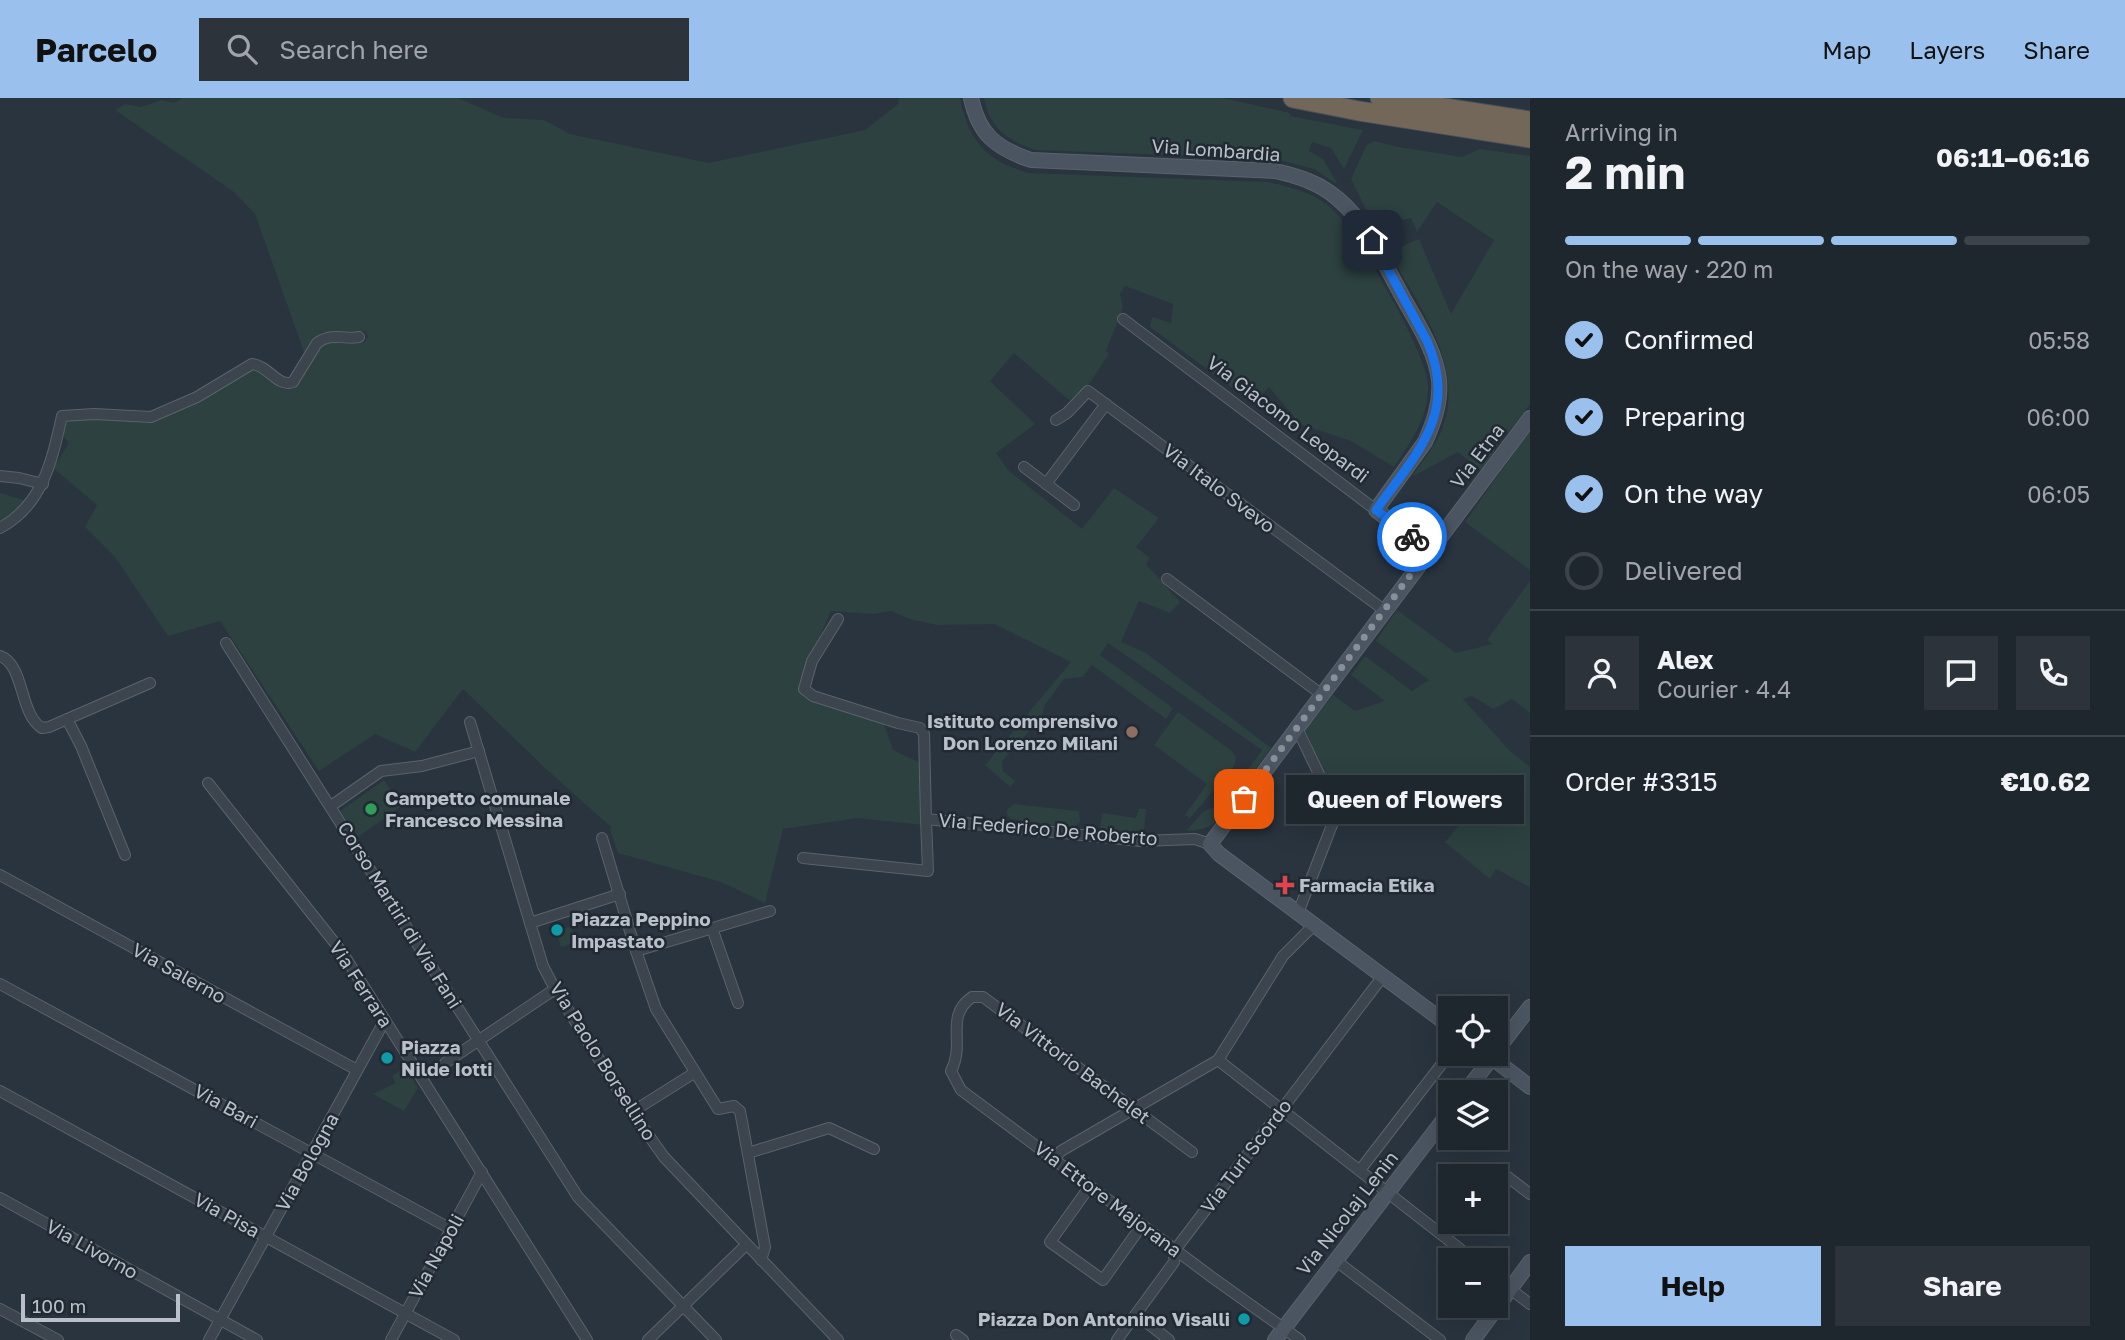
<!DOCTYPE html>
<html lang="en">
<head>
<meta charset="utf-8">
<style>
	body { margin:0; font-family:"Golos Text",sans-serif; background:#2c333a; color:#f1f3f6; height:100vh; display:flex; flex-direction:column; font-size:26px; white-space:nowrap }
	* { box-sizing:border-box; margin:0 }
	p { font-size:23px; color:#a1a5aa }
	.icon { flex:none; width:38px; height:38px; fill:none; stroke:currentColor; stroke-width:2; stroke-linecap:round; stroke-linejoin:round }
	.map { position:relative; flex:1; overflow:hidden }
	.side { display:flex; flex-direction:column; background:#1f272e; width:595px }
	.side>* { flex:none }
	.buttons { position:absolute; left:1438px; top:898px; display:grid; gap:14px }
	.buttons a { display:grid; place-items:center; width:70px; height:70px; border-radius:0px; background:#1f272e; box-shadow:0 7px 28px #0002,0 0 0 2px #3c444a; font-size:35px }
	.scale { position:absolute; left:21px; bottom:18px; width:159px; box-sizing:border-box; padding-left:7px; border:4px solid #b9c0c9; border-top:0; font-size:19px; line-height:24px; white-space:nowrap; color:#b9c0c9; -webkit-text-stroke:5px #212a33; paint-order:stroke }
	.pin { position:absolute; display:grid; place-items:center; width:60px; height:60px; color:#fff; margin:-30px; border-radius:14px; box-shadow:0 4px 10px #0006 }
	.courier { position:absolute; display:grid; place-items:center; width:70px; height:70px; margin:-35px; border:5px solid #1a73e8; border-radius:50%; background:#fff; color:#222; box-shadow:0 2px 9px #0007 }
	.bubble { position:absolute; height:49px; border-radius:0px; background:#1f272e; box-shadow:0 7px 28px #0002,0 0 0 2px #3c444a; font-size:23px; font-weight:700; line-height:49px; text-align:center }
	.overview em { font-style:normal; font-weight:700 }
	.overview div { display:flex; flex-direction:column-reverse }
	.overview { display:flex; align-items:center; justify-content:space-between; height:119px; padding:0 35px }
	h1 { font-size:46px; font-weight:700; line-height:52px }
	.bar { display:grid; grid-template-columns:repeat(4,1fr); gap:10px 7px; align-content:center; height:84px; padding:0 35px }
	.bar i { height:9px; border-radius:5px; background:#3c444a }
	.bar .on { background:#9ac1ed }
	.bar p { grid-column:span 4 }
	.line { display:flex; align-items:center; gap:18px; padding:0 35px; border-top:2px solid #3c444a }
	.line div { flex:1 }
	.round { display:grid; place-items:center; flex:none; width:74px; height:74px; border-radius:0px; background:#2c333a }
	ol { padding:0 35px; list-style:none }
	li { display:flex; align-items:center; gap:21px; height:77px }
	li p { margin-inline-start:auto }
	li .icon { padding:7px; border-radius:50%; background:#9ac1ed; color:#111; stroke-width:4 }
	li:last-child { color:#a1a5aa }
	li i { width:38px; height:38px; border:4px solid #3c444a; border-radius:50% }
	.button { display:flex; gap:14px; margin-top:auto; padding:14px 35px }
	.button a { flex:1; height:80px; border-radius:0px; background:#9ac1ed; color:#111; font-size:28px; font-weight:700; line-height:80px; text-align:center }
	.button a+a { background:#2c333a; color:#f1f3f6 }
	header { display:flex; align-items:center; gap:42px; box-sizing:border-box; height:98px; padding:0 35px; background:#9ac1ed; color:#111 }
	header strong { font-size:33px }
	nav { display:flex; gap:38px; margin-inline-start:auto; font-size:24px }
	.search { width:490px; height:63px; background:#2c333a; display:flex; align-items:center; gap:18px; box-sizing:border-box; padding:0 24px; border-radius:0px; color:#a1a5aa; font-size:26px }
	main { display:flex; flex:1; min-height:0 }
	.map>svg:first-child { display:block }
	.green { fill:#2c4140 }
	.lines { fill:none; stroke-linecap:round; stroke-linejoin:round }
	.street-casing { stroke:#5a636c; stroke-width:12 }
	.secondary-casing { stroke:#5a636c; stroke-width:16 }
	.highway-casing { stroke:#475059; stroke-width:21 }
	.street { stroke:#3c454e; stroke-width:10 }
	.secondary { stroke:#4b5561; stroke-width:14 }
	.highway { stroke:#73675a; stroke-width:19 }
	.done { stroke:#878f98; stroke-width:7; stroke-dasharray:0 12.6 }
	.route { stroke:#1a73e8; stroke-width:9 }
	.education-dot { fill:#8d6e63; stroke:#212a33; stroke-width:2.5 }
	.leisure-dot { fill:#2e9e5b; stroke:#212a33; stroke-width:2.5 }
	.health-dot { fill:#e0444e; stroke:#212a33; stroke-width:2.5 }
	.culture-dot { fill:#0f9aa8; stroke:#212a33; stroke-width:2.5 }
	.labels { text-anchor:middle; stroke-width:5; stroke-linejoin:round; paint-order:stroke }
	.street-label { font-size:19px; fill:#b9c0c9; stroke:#212a33 }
	.poi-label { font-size:19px; font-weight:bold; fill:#b9c0c9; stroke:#212a33; text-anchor:start }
</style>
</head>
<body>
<header>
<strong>Parcelo</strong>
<div class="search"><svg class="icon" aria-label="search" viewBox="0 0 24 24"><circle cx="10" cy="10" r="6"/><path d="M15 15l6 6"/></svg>Search here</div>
<nav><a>Map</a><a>Layers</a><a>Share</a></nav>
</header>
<main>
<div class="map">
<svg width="1530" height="1242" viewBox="0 0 1530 1242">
	<rect width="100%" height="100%" fill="#29343e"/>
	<!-- green -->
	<g class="green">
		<path d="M182 0H458L504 20 544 22 570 36 584 39 709 65 865 32 898 6 899 0H960C968 42 988 65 1030 75L1266 84C1289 88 1312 94 1330 109 1355 130 1427 255 1428 286 1429 320 1412 342 1394 369L1351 343 1300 326 1269 289 1253 305 1150 229 1152 219 1171 225 1173 206 1125 188 1120 196 1123 210 1106 253 1109 256 1089 286 1069 302 1014 255 990 283 1035 326 996 355 1008 372 1082 431 1114 390 1159 420 1136 449 1150 460 1146 466 1180 504 1170 515 1139 503 1121 544 1146 555 1271 650 1241 691 1242 680 1262 652 1108 545 1100 557 1173 610 1166 621 1092 567 1083 579 1064 581 1044 608 1043 615 1032 630 1002 663 1003 673 1015 683 1010 689 985 667 1071 564 994 526 937 527 913 522 891 513 874 516 831 513 801 581V594L813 603 884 626 893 652 921 665 923 727 858 720 783 731 765 805 721 784 618 755 610 732 612 730 545 670 463 591 415 654 375 636 319 673 220 523 168 538 115 459 85 429 97 407 53 370 69 345 62 337 64 326 75 319 153 322 252 272H259L282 290 289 291 297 286 323 245 335 242 339 246 364 245 368 238 365 233 322 234 314 239 305 257 255 116 234 94 115 12 125 6 141 9 162 2 174 5Z"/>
		<path d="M984 0H1223L1290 15V18L1363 32 1344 71 1331 50 1312 44 1309 53 1323 61 1338 87 1314 71 1275 61 1036 52C1008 44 989 29 984 0Z"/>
		<path d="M1374 43 1399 49 1462 59 1480 51 1530 58V306L1508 335 1502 330 1489 347 1495 353 1481 372 1458 354 1412 379C1421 365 1432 352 1439 338 1470 273 1419 209 1389 154L1419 141 1451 216 1494 142 1437 104 1417 134 1411 120 1375 129 1351 81 1366 48Z"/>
		<polygon points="1530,332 1530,472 1465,424"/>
		<polygon points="0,395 27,403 0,426"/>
		<polygon points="1530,483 1530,615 1512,601 1493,611 1472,598 1463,601 1509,652 1530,669 1530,789 1496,771 1490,781 1445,744 1459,727 1439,704 1359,719 1354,707 1341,711 1305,632 1333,597 1355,613 1385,603 1351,577 1365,558 1412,593 1429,582 1376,543 1397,512 1456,555 1492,546 1487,542"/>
		<polygon points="1178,614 1232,653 1236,659 1234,668 1190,720 1185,717 1207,686 1154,647"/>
		<polygon points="384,682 402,708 358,739 340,713"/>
		<path d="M1233 701C1216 724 1217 731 1186 733L1204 713Z"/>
		<polygon points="1014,706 1079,713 1080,724 1073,730 1011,721 1007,717 1007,712"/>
		<polygon points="1139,711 1146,711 1144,733 1142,736 1106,733 1100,730 1102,715 1136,720"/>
		<polygon points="571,828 576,844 561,849 556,833"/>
		<polygon points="405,969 418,990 404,1013 373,996 396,985 392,978"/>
	</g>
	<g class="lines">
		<defs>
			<g id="street">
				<polyline points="1123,221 1376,412"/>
				<polyline points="1056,322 1067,315 1088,293 1384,512"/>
				<polyline points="1024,369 1074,407"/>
				<polyline points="0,378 19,380 43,386"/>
				<polyline points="1046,386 1106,306"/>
				<path d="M0 430C43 407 52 362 62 318L94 316 151 319 197 299 252 266C268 267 278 290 293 284L317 245C331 234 343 242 359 239"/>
				<polyline points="1167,481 1321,596"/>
				<polyline points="838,521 812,563 804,591 813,598 898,625 920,630 924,636 926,721 1141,743 1195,741 1210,746"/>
				<polyline points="226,545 578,1099 716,1242"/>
				<path d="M0 558C25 567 19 616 42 630L49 629 150 585"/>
				<polyline points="67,621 81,648 125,757"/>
				<polyline points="470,624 530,825 543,868 555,891 632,1014 664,1059 838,1242"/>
				<polyline points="1296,628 1337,714 1298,815"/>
				<polyline points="208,685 342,854 587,1242"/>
				<polyline points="331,708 381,673 422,668 479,653"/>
				<polyline points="602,740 636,853 656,911 718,1011 734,1008 740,1013 765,1149 761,1162"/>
				<polyline points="803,760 928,773 926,721"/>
				<polyline points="0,777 357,972"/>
				<polyline points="530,825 620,796"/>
				<polyline points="712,830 738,905"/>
				<polyline points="636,853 770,813"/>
				<polyline points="0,886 451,1131"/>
				<polyline points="1218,962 1474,1162"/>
				<polyline points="445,965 555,891"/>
				<polyline points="0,993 454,1242"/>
				<polyline points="632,1014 694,975"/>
				<path d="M1192 1054 983 899H972C944 919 966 944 951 973L961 992 1213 1180 1300 1242"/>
				<polyline points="748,1055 829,1030 874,1051"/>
				<polyline points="1054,1061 1061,1053 1218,962 1283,858 1314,827"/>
				<polyline points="1360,1072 1451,954"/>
				<polyline points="1500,1073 1530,1096"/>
				<polyline points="1090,1088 1050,1144 1103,1182 1142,1127"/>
				<polyline points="0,1100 257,1242"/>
				<polyline points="1335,1162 1440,1242"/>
				<polyline points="1496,1180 1530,1206"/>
				<polyline points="0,1211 58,1242"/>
				<polyline points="1136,1216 1169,1242"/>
				<polyline points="956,1237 963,1242"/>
				<polyline points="209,1242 385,922"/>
				<polyline points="391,1242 482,1074"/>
				<polyline points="648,1242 746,1147"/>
				<polyline points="1117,1242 1174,1164 1175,1152 1383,878"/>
			</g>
			<g id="secondary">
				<path d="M971 0C979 37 996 50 1031 62L1275 73C1298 78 1320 85 1338 101 1367 125 1382 162 1400 194 1415 222 1435 250 1439 282 1441 304 1434 324 1425 344L1376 412 1429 452"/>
				<polyline points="1451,929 1219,756 1210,746 1530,320"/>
				<polyline points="1496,953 1530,909"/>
				<polyline points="1487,956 1530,989"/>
				<polyline points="1465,994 1495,956"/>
				<polyline points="1275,1242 1451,1012"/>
				<polyline points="1473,1242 1530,1164"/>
			</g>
			<g id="highway">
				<polyline points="1293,0 1359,13 1530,40"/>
				<polyline points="1380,0 1530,23"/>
			</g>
		</defs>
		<!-- street casing -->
		<use href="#street" class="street-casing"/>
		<!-- secondary casing -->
		<use href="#secondary" class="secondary-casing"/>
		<!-- highway casing -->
		<use href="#highway" class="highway-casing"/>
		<!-- street -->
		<use href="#street" class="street"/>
		<!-- secondary -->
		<use href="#secondary" class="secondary"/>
		<!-- highway -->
		<use href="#highway" class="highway"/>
	</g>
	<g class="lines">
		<!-- done -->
		<polyline class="done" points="1244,701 1429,452 1412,439"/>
		<!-- route -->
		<path class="route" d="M1372 142 1427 243C1459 315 1416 356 1376 412L1412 439"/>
	</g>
	<!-- markers -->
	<circle class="education-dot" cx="1132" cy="634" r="7"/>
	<circle class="leisure-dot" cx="371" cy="711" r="7"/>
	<path class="health-dot" d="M1281.5 776.5h7v7h7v7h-7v7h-7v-7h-7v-7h7z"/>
	<g class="culture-dot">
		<circle cx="557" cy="832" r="7"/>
		<circle cx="387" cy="960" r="7"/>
		<circle cx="1244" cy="1221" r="7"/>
	</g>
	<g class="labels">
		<!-- street labels -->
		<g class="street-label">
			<text transform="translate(1216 52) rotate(4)" y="7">Via Lombardia</text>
			<text transform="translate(1288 321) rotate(37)" y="7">Via Giacomo Leopardi</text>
			<text transform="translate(1477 358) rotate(-53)" y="7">Via Etna</text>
			<text transform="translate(1219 390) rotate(37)" y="7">Via Italo Svevo</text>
			<text transform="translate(1048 731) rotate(5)" y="7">Via Federico De Roberto</text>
			<text transform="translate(400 817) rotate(58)" y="7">Corso Martiri di Via Fani</text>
			<text transform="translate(179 875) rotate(29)" y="7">Via Salerno</text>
			<text transform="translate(361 886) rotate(57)" y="7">Via Ferrara</text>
			<text transform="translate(603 963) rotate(58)" y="7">Via Paolo Borsellino</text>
			<text transform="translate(1073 965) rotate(37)" y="7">Via Vittorio Bachelet</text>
			<text transform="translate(226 1008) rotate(29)" y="7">Via Bari</text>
			<text transform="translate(1246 1058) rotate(-53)" y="7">Via Turi Scordo</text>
			<text transform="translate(307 1064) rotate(-61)" y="7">Via Bologna</text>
			<text transform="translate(1108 1101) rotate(37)" y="7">Via Ettore Majorana</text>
			<text transform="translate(1347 1115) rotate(-52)" y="7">Via Nicolaj Lenin</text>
			<text transform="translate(227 1117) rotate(29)" y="7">Via Pisa</text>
			<text transform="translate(92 1151) rotate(29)" y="7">Via Livorno</text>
			<text transform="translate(436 1158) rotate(-61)" y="7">Via Napoli</text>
		</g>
		<!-- poi labels -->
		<g class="poi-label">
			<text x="1118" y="630" text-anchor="end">Istituto comprensivo<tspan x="1118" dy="22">Don Lorenzo Milani</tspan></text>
			<text x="385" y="707">Campetto comunale<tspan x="385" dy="22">Francesco Messina</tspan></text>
			<text x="1299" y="794">Farmacia Etika</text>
			<text x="571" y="828">Piazza Peppino<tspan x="571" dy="22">Impastato</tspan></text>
			<text x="401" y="956">Piazza<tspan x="401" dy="22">Nilde Iotti</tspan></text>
			<text x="1230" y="1228" text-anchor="end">Piazza Don Antonino Visalli</text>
		</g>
	</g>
</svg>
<div class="buttons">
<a><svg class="icon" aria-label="locate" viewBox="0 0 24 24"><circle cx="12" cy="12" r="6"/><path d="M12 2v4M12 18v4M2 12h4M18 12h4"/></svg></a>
<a><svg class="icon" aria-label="layers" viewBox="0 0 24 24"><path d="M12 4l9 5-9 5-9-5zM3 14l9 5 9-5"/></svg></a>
<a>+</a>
<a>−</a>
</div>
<div class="scale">100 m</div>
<div class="pin" style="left:1244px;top:701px;background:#ea580c"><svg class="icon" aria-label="bag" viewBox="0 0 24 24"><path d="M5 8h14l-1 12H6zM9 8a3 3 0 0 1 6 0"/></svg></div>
<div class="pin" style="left:1372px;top:142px;background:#1f2937"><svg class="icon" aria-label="home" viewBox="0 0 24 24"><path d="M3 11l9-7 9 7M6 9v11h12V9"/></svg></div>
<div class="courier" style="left:1412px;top:439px"><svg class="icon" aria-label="bike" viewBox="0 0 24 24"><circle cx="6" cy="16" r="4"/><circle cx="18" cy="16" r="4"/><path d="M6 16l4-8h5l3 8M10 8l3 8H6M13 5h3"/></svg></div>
<div class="bubble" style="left:1286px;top:677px;width:238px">Queen of Flowers</div>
</div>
<section class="side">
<div class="overview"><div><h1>2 min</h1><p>Arriving in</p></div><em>06:11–06:16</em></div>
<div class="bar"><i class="on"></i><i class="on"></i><i class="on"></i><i></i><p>On the way · 220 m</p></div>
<ol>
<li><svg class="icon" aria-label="check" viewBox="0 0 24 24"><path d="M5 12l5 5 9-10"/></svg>Confirmed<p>05:58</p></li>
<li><svg class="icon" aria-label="check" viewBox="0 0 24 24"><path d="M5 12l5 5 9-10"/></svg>Preparing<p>06:00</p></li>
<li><svg class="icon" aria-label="check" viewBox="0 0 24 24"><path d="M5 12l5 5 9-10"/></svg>On the way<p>06:05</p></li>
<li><i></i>Delivered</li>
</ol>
<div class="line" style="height:126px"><a class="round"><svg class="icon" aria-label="person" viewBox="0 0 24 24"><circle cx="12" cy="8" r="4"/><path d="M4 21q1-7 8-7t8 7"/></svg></a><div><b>Alex</b><p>Courier · 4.4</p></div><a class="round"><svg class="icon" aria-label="chat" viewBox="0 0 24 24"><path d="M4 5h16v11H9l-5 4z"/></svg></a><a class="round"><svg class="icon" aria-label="phone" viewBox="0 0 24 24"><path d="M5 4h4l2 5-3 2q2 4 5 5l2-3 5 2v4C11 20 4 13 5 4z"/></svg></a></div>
<div class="line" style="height:91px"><div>Order #3315</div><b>€10.62</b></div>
<div class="button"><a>Help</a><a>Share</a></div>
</section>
</main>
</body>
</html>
